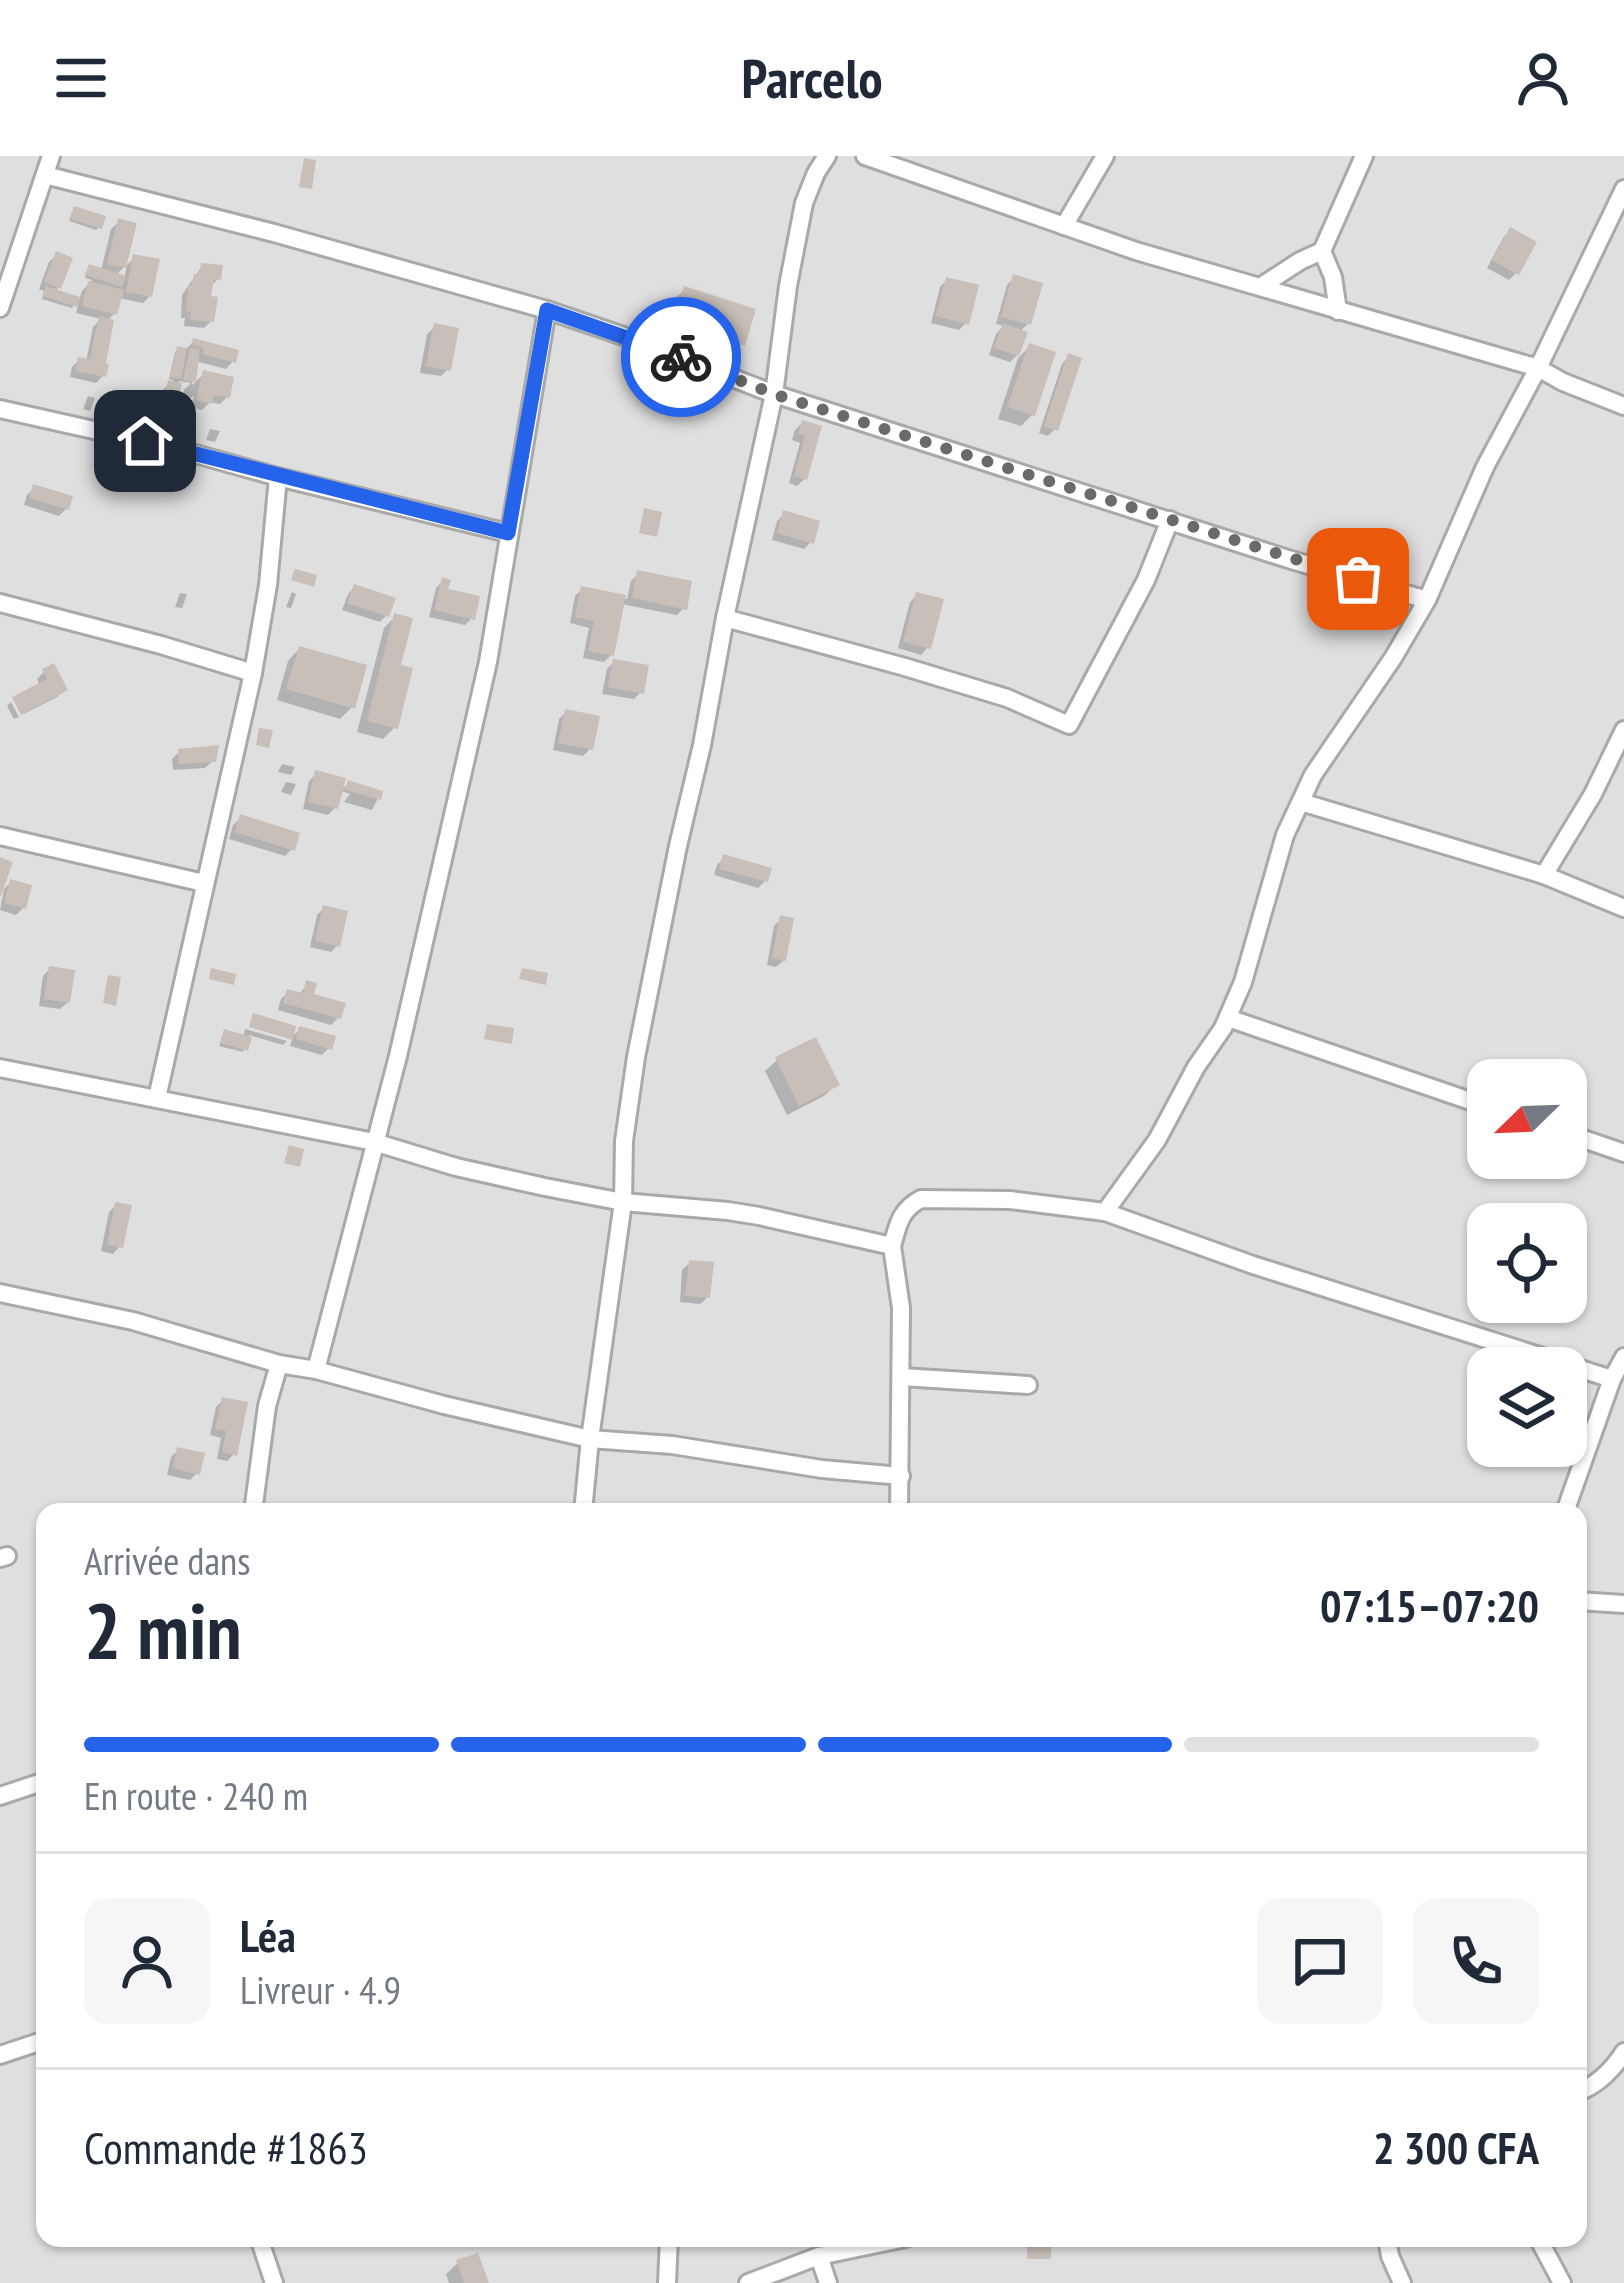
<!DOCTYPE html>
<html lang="fr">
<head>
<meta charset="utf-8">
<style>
	body { margin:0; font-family:"PT Sans Narrow",sans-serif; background:#f6f6f7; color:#1f2937; height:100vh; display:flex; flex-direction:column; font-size:45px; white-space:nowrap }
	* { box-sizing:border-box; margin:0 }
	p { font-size:39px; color:#747a83 }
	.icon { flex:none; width:66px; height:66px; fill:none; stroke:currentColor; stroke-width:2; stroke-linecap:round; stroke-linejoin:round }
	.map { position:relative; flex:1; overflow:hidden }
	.details { position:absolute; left:36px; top:1347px; width:1551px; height:744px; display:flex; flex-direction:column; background:#fff; border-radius:24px; box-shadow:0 3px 9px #0004 }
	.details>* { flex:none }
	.needle { width:78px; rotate:247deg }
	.controls { position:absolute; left:1467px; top:903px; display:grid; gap:24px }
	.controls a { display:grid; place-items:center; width:120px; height:120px; border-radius:24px; background:#fff; box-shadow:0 3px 9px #0004; font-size:60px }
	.pin { position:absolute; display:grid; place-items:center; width:102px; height:102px; color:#fff; margin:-51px; border-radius:24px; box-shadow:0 6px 18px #0006 }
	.courier { position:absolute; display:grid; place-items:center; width:120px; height:120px; margin:-60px; border:9px solid #2563eb; border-radius:50%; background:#fff; color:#222; box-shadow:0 3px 15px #0007 }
	.headline em { font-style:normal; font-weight:700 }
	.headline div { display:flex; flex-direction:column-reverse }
	.headline { display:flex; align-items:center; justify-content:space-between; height:204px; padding:0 48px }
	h1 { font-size:78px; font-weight:700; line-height:90px }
	.bar { display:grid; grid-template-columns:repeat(4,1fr); gap:18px 12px; align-content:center; height:144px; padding:0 48px }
	.bar i { height:15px; border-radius:9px; background:#e0e1e3 }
	.bar .active { background:#2563eb }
	.bar p { grid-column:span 4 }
	.line { display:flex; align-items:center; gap:30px; padding:0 48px; border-top:3px solid #e0e1e3 }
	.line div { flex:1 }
	.round { display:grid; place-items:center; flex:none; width:126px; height:126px; border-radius:24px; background:#f6f6f7 }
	header { display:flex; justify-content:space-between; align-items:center; height:156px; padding:0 48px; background:#fff; font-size:54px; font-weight:700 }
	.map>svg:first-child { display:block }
	.residential { fill:#e0dfdf; fill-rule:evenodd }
	.shadow { fill:#0003 }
	.building { fill:#c7bfb8 }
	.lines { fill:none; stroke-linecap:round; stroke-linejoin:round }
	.street-casing { stroke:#a9a9a9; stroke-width:22 }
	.street { stroke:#fff; stroke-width:16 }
	.done { stroke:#6b6a68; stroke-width:12; stroke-dasharray:0 21.6 }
	.route { stroke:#2563eb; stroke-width:15 }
</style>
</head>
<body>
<header><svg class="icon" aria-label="menu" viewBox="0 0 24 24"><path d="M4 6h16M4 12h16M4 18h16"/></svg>Parcelo<svg class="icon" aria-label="person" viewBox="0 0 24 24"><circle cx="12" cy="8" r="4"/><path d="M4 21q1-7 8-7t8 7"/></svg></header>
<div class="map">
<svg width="1624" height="2127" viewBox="0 0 1624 2127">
	<rect width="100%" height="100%" fill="#f2efe9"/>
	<!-- residential -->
	<path class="residential" d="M0 0H1624V2127H0ZM1488 924H1566V1002H1488ZM1488 1068H1566V1146H1488ZM1488 1212H1566V1290H1488ZM45 1356H1578V2082H45Z"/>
	<!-- shadow -->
	<g class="shadow">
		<polygon points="72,56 99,71 96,74 69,65"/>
		<polygon points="119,66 124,111 115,120 124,123 127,109 134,102 150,140 143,147 118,142 114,158 107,165 103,220 96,227 70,221 72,211 79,204 86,206 93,171 101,163 76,157 79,144 72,152 42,143 44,135 39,133 49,106 57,99 59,131 54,136 79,144 82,135 92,124 85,122 87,114 101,115 111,73"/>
		<polygon points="1510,75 1516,117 1509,124 1487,112 1503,82"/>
		<polygon points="202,110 218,123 210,131 211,165 204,172 184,170 185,162 181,162 182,139"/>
		<polygon points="1014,122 1028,168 1019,176 1017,199 1010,206 989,199 996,178 1004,170 996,168 1007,129"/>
		<polygon points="947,124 966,167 959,174 931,167 940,131"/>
		<polygon points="685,133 742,188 731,199 663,178 673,145"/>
		<polygon points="435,171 448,213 441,220 420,217 427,178"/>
		<polygon points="194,185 233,205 226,213 195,205 192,229 204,218 227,241 220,248 210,246 202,254 191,251 194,239 187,245 182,244 184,234 191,227 179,225 170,272 163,279 153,277 162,235 173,224 169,223 175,196 187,192"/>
		<polygon points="1030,190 1032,259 1021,270 998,263 1018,202"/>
		<polygon points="1069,201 1055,273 1048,280 1039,277 1062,208"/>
		<polygon points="88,240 95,242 90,255 83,253"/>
		<polygon points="802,267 819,272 804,323 797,330 789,327 800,287 792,284 795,274"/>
		<polygon points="210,273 220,275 215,286 206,284"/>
		<polygon points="34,332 66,353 59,360 24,349 27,339"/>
		<polygon points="784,358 811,386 804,393 772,384 777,365"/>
		<polygon points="638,418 684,452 677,459 621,448 611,499 604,506 583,502 589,472 570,467 575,440 582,433 627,443 631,425"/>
		<polygon points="443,425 445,435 472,462 465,469 429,461 436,432"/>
		<polygon points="355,431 387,459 380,466 342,454 348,438"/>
		<polygon points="292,436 296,438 291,452 286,451"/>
		<polygon points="180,437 187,438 182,452 175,451"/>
		<polygon points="917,439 928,491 921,499 898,492 910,446"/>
		<polygon points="395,461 397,511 395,571 383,583 357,576 384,472"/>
		<polygon points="299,493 352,551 340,563 277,544 288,505"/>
		<polygon points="614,506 641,536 634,543 602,538 607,513"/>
		<polygon points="44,516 64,534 57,541 24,558 16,542 40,530 37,523"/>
		<polygon points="11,546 19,561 14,563 7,550"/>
		<polygon points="566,556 591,592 583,600 553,594 559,563"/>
		<polygon points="180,595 213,605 205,612 173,614 172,603"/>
		<polygon points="282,608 295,611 291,619 278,616"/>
		<polygon points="316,618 335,652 328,659 303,653 309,625"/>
		<polygon points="286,626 296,628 291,639 281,636"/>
		<polygon points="349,627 378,642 372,654 344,646 350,638 341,635"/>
		<polygon points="241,662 292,693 285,700 229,683 233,669"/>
		<polygon points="724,702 765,725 758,732 714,719 717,709"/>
		<polygon points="11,726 23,752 16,759 0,754 4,733"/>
		<polygon points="324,752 338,789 331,796 310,791 317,759"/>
		<polygon points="781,763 784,804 776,811 767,809 774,770"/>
		<polygon points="50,813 68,846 60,853 39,850 43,820"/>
		<polygon points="307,828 310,840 338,862 331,869 278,854 281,843 288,836 299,839"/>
		<polygon points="245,873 287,885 283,889 249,879 243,896 219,890 225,877 243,882"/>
		<polygon points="300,873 329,892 322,899 290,890 293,880"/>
		<polygon points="777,904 836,929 824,940 787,959 765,915"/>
		<polygon points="116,1049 120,1090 113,1098 101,1095 109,1056"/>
		<polygon points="690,1107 708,1141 700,1148 680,1146 682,1114"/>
		<polygon points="223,1244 234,1298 227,1305 217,1303 221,1282 210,1279 216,1251"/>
		<polygon points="178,1294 197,1317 190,1324 167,1319 171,1301"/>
		<polygon points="458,2107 486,2127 449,2127 446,2118"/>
	</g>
	<!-- building -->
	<g class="building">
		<polygon points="304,2 316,4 312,33 299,31"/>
		<polygon points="74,50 106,60 102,73 70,63"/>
		<polygon points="118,62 137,67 126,112 107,108"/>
		<polygon points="1510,71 1537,86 1519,119 1492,104"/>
		<polygon points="56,95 73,102 61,133 44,126"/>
		<polygon points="133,98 160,103 152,141 126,136"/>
		<polygon points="201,107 223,109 221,124 214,123 211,140 218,141 214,166 190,164 191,156 186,155 188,129 192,129 194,118 197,118 200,114"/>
		<polygon points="89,108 126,120 122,131 85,119"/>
		<polygon points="1013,118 1043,127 1031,169 1001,161"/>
		<polygon points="946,121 979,129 969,169 936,160"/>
		<polygon points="88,125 124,134 117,159 82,150"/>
		<polygon points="46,130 80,141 77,151 43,140"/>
		<polygon points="684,130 756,153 745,190 672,166"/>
		<polygon points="99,160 114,164 106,207 109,208 106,221 75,215 78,201 90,203"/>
		<polygon points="434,167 459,172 451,215 426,210"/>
		<polygon points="1003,167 1028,176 1019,200 994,192"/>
		<polygon points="193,182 239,194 236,207 202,198 204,192 191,189"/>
		<polygon points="1029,187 1056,196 1035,260 1007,251"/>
		<polygon points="177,190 187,192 181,223 170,221"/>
		<polygon points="190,192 200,193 196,226 183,224"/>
		<polygon points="1068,197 1082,202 1058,275 1044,270"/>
		<polygon points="203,214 234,221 230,242 214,239 212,248 196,244"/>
		<polygon points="168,224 182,227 173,273 159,270"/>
		<polygon points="802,264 822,270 807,324 794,320 805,280 798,277"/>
		<polygon points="33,328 73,340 69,354 29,342"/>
		<polygon points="644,352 662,356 657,381 639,377"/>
		<polygon points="783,354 820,365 814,388 777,377"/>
		<polygon points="295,413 317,419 314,431 291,424"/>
		<polygon points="637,414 692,425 687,454 632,442"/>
		<polygon points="442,421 451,424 448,433 480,440 475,464 434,454"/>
		<polygon points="354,428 396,442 389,461 347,447"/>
		<polygon points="581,430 626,439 614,500 588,495 594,465 575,461"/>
		<polygon points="916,436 944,443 931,493 903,486"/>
		<polygon points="394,457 413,462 401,509 413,512 398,573 367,565"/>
		<polygon points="299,490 367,509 355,553 286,533"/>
		<polygon points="613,503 649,509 644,538 608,531"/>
		<polygon points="54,507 68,534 21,559 12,541 47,523 42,513"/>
		<polygon points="565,553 600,560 593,594 558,587"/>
		<polygon points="259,572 273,574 269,592 256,589"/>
		<polygon points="219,589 216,606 179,608 178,593"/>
		<polygon points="315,614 346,622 338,653 308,646"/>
		<polygon points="348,624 383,635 381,644 345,634"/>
		<polygon points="240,658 300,677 295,695 235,676"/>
		<polygon points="723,698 772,712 768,726 719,713"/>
		<polygon points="0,701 13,706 1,740 0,740"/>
		<polygon points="10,723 32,729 26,753 4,747"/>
		<polygon points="323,749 348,755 340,791 315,785"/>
		<polygon points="780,759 794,762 786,805 772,802"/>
		<polygon points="49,810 75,814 70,847 44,843"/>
		<polygon points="211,812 236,818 234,829 209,823"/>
		<polygon points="522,812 548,817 546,829 519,823"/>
		<polygon points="108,819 121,821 116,850 103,847"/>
		<polygon points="306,824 317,827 314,838 346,847 341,863 283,847 287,833 303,837"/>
		<polygon points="253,857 296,870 293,884 249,871"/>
		<polygon points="487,868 514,872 512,888 484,883"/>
		<polygon points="299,870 336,880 332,894 296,883"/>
		<polygon points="224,873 252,881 248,895 220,887"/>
		<polygon points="816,881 840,929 799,950 775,901"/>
		<polygon points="289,989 304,993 300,1011 284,1007"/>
		<polygon points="115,1046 132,1049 123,1092 107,1089"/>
		<polygon points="689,1104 714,1106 710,1142 685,1140"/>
		<polygon points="222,1241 248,1246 237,1300 222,1296 226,1275 215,1273"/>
		<polygon points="177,1291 205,1297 200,1319 173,1312"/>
		<rect x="1027" y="2088" width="24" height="15"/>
		<polygon points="478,2097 489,2127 464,2127 456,2104"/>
	</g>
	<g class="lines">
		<defs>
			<g id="street">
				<polyline points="865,0 1136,95 1538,212 1563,226 1624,250"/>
				<polyline points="45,19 274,77 547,154 638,185 774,238 1288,403 1427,444"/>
				<polyline points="1064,70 1105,0"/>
				<polyline points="1260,131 1300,105 1322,95"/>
				<polyline points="0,152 51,0"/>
				<polyline points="1338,155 1333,121 1322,95 1364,0"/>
				<polyline points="0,253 174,292 278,321 268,429 253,517 157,942"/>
				<polyline points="278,321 508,377"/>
				<polyline points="0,447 161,489 253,517"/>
				<polyline points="725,462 905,511 1007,542 1069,569 1146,424 1170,364"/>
				<polyline points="1301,646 1544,719 1624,752"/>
				<polyline points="0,680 204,727"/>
				<polyline points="1544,719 1593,638 1624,574"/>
				<polyline points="1228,862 1488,951"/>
				<polyline points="0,912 374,986 456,1011 545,1031 623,1046 728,1055 759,1060 892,1090 901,1152 899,1356"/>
				<polyline points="1566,977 1624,997"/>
				<polyline points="1105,1056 1157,984 1196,911 1223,872 1243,826 1285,679 1313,619 1393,502 1427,444 1485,311 1538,212 1624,33"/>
				<path d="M892 1090C898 1069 900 1054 921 1043L1010 1044 1105 1056 1253 1109 1612 1223"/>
				<polyline points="0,1137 133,1165 279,1208 316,1214 444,1249 590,1283 672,1289 822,1313 901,1320"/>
				<polyline points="316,1214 398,900 488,506 547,154"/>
				<polyline points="902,1221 1028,1229"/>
				<polyline points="253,1356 267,1250 279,1208"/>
				<polyline points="583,1356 590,1283 623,1046 624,985 636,901 678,690 702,589 725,462 774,238 788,130 804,47 816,17 827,0"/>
				<polyline points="1565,1356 1612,1223 1624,1201"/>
				<polyline points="0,1402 7,1400"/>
				<polyline points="1578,1445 1624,1448"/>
				<polyline points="0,1640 45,1625"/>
				<polyline points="0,1899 45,1884"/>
				<path d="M1578 1936C1597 1929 1613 1913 1624 1896"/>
				<polyline points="259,2082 274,2127"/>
				<polyline points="1387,2082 1390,2100 1402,2127"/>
				<polyline points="1538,2082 1562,2127"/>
				<polyline points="819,2100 828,2127"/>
				<polyline points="667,2127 669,2082"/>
				<polyline points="748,2127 819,2100 906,2082"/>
			</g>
		</defs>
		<!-- street casing -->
		<use href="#street" class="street-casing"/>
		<!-- street -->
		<use href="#street" class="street"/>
	</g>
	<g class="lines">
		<!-- done -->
		<polyline class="done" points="681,201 774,238 1358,423"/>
		<!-- route -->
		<polyline class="route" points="145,285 508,377 547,154 681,201"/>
	</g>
</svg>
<div class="controls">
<a><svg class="needle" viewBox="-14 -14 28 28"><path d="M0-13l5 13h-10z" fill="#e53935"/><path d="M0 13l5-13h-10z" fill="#747a83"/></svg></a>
<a><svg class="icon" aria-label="locate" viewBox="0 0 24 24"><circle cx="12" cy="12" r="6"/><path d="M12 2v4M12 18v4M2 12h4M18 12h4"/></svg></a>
<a><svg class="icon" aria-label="layers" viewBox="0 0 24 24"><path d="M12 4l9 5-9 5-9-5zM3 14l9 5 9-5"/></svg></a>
</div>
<div class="pin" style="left:1358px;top:423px;background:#ea580c"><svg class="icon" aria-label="bag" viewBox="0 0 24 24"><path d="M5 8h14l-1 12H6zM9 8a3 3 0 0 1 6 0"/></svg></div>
<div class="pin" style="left:145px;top:285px;background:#1f2937"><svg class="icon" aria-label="home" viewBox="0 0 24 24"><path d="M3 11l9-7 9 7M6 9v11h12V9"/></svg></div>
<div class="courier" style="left:681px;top:201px"><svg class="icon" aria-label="bike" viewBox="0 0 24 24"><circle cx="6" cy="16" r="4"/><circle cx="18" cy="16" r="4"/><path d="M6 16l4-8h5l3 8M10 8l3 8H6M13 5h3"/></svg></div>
<section class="details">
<div class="headline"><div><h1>2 min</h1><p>Arrivée dans</p></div><em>07:15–07:20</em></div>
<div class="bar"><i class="active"></i><i class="active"></i><i class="active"></i><i></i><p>En route · 240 m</p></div>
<div class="line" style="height:216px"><a class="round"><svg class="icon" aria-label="person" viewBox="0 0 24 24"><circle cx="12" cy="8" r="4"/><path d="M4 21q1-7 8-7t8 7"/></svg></a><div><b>Léa</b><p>Livreur · 4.9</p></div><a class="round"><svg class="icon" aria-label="chat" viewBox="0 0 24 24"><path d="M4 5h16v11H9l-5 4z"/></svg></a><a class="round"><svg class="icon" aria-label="phone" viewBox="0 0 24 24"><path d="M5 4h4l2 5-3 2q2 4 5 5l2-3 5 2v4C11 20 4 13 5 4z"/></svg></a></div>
<div class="line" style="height:156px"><div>Commande #1863</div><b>2 300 CFA</b></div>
</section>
</div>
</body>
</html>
